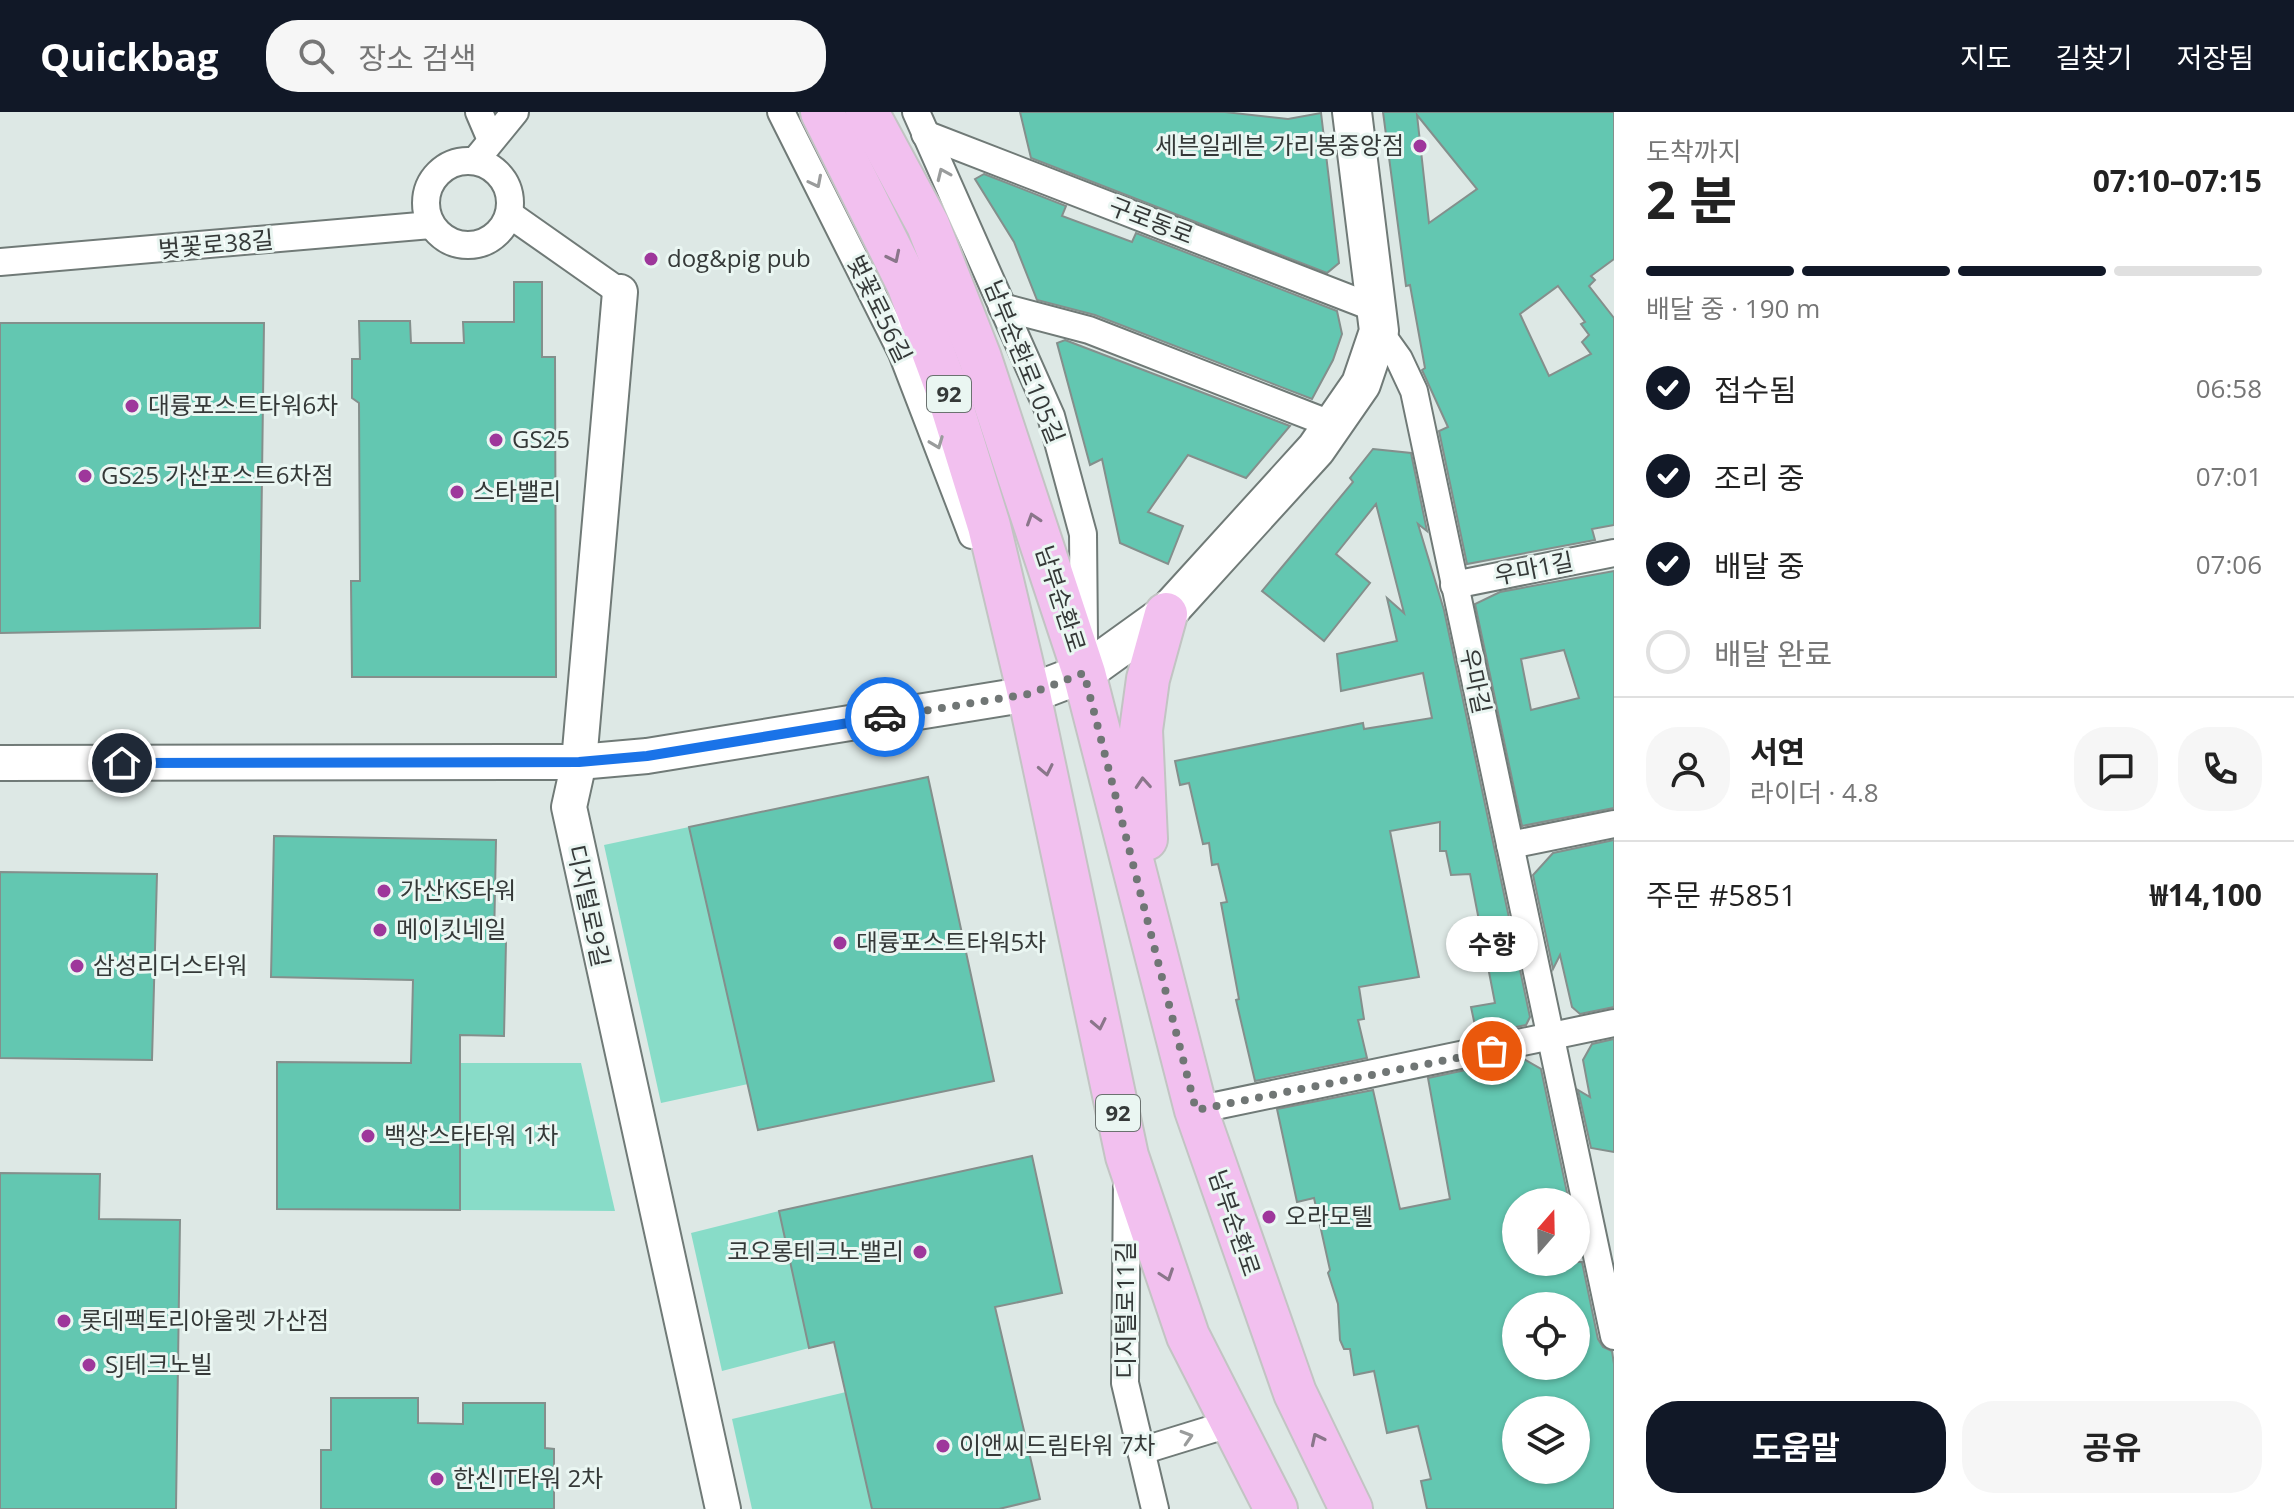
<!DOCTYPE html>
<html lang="ko">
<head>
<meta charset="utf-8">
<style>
	body { margin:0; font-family:"Open Sans","Noto Sans KR",sans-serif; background:#f6f6f6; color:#222; height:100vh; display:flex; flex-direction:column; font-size:30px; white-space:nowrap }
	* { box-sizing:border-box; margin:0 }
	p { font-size:26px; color:#767676 }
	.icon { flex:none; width:44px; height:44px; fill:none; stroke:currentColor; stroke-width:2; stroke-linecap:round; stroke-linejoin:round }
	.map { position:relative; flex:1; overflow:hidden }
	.side { display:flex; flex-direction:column; background:#fff; width:680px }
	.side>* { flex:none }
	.needle { width:52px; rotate:20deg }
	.controls { position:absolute; left:1502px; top:1076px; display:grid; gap:16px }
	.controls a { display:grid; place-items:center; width:88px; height:88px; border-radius:50%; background:#fff; box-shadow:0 2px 6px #0004; font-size:40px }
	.pin { position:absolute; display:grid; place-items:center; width:68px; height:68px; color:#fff; margin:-34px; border:4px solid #fff; border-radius:50%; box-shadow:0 2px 8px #0007 }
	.courier { position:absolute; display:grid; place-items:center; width:80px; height:80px; margin:-40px; border:6px solid #1a73e8; border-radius:50%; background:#fff; color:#222; box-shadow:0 2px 10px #0007 }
	.bubble { position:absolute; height:56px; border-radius:28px; background:#fff; box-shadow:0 2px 6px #0004; font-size:26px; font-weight:700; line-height:56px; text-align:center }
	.summary em { font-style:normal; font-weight:700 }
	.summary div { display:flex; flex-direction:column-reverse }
	.summary { display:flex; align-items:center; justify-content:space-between; height:136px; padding:0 32px }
	h1 { font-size:52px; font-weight:700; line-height:60px }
	.bar { display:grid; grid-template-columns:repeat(4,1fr); gap:12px 8px; align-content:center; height:96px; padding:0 32px }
	.bar i { height:10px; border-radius:6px; background:#e0e0e0 }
	.bar .current { background:#111827 }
	.bar p { grid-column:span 4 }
	.line { display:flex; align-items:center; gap:20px; padding:0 32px; border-top:2px solid #e0e0e0 }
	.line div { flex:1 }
	.round { display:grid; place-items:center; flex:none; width:84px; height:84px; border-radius:32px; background:#f6f6f6 }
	ol { padding:0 32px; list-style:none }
	li { display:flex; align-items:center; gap:24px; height:88px }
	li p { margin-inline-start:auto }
	li .icon { padding:8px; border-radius:50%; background:#111827; color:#fff; stroke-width:4 }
	li:last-child { color:#767676 }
	li i { width:44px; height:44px; border:4px solid #e0e0e0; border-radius:50% }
	.cta { display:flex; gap:16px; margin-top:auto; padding:16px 32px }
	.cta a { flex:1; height:92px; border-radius:32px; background:#111827; color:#fff; font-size:32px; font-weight:700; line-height:92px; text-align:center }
	.cta a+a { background:#f6f6f6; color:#222 }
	header { display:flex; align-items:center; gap:48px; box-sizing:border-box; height:112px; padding:0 40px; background:#111827; color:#fff }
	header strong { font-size:38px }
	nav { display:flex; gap:44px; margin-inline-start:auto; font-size:28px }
	.search { width:560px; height:72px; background:#f6f6f6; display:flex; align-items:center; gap:20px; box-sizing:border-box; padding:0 28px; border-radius:32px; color:#767676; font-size:30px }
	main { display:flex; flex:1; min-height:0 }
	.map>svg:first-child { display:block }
	.green { fill:#88dcc8 }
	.building { fill:#63c7b1; stroke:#848f8c; stroke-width:2; fill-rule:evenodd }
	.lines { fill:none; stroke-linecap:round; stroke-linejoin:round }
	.minor-casing { stroke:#707a77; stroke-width:30 }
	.tertiary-casing { stroke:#707a77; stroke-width:38 }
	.secondary-casing { stroke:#707a77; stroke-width:42 }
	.primary-casing { stroke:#c2c4c3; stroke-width:46 }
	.minor { stroke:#fff; stroke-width:26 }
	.tertiary { stroke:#fff; stroke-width:34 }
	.secondary { stroke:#fff; stroke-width:38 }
	.primary { stroke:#f2c0ef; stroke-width:42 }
	.oneway { stroke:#9a9c9c }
	.oneway2 { stroke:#8a768a }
	.done { stroke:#707675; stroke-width:8; stroke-dasharray:0 14.4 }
	.route { stroke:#1a73e8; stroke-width:10 }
	.poi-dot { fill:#9e379b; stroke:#eaf6f2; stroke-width:3 }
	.labels { text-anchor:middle; stroke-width:6; stroke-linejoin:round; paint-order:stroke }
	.shield { fill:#eaf6f2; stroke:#6b7270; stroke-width:2 }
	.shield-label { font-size:22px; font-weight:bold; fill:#353938 }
	.poi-label { font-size:24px; fill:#353938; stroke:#eaf6f2; text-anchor:start }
	.street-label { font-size:24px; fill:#353938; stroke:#eaf6f2 }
</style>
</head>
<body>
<header>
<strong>Quickbag</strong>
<div class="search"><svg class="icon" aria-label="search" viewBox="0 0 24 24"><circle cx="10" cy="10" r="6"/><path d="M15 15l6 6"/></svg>장소 검색</div>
<nav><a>지도</a><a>길찾기</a><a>저장됨</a></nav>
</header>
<main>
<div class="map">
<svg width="1614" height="1397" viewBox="0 0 1614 1397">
	<rect width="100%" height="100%" fill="#dde8e5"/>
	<!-- green -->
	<g class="green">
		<polygon points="689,715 748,972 661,991 604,733"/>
		<polygon points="460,951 581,951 615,1099 460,1098"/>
		<polygon points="779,1099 809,1236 722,1259 691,1121"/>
		<polygon points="846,1280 872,1397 752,1397 732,1307"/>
	</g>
	<!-- building -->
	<g class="building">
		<polygon points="1020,0 1225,0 1288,7 1321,1 1339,151 1327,161 1031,46"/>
		<path d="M1383 0H1614V147L1591 164 1595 168 1589 174 1614 206V413L1592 417 1595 428 1467 452 1439 319 1448 315 1422 258 1425 256 1410 173 1406 174ZM1417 3 1477 77 1429 111ZM1558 174 1585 210 1581 212 1589 223 1582 230 1591 242 1549 264 1520 202Z"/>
		<polygon points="984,62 1066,94 1062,104 1132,130 1136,121 1337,199 1342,222 1333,248 1312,287 1095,203 1037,188 1014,130 975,67"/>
		<polygon points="514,170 542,170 542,245 555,245 556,565 352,565 351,469 360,469 359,291 352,286 352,247 360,247 359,209 410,209 411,231 464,231 463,210 514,210"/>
		<polygon points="0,211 264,211 260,516 0,521"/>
		<polygon points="1065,228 1290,314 1246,366 1188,343 1148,400 1183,414 1168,452 1120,431 1102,347 1090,353 1057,231"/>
		<polygon points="1373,337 1411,341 1427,419 1418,412 1444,498 1530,905 1526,913 1477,923 1471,895 1495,891 1470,762 1451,763 1446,739 1440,739 1440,710 1390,719 1419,865 1359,875 1364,907 1358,908 1367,946 1255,969 1236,888 1239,887 1221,791 1227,790 1218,752 1212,753 1209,731 1203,732 1189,671 1180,673 1175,649 1363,611 1364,617 1432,606 1423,561 1341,579 1337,542 1397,529 1387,486 1404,501 1376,392 1336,442 1370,471 1324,529 1262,479 1353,370 1350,366"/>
		<path d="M1614 459V696L1522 714 1475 492 1500 480ZM1564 538 1579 586 1531 598 1521 547Z"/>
		<polygon points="928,665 994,969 758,1018 689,715"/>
		<polygon points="274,724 496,728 494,829 506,829 504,924 460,923 460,1098 277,1097 277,950 411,951 413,868 271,865"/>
		<polygon points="1614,728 1614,895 1580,902 1572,895 1560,843 1553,857 1533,763 1553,741"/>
		<polygon points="0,760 157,762 152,948 0,946"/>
		<polygon points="1614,927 1614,1040 1591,1036 1578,978 1590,985 1583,948 1592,932"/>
		<path d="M1522 946 1541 957 1569 1090H1516V1150H1582L1598 1227 1603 1235 1612 1239 1614 1252V1397H1427L1421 1369 1431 1367 1418 1314 1387 1321 1374 1259 1354 1263 1350 1237H1344L1340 1228 1338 1192 1328 1161 1330 1158 1314 1086 1297 1090 1277 997 1373 978 1400 1097 1450 1087 1428 966ZM1516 1194H1576V1254H1516ZM1516 1298H1576V1358H1516Z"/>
		<polygon points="1032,1044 1062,1181 995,1195 1040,1387 999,1397 872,1397 834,1230 809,1236 779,1099"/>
		<polygon points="0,1061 100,1062 99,1107 180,1108 176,1397 0,1397"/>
		<polygon points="331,1286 418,1286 418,1311 463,1312 463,1291 545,1291 545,1336 554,1337 554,1397 321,1397 321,1338 331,1338"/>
	</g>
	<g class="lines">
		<defs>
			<g id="minor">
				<polyline points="479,0 491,28"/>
				<polyline points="781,0 902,241 972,423"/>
				<polyline points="916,0 1051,304 1083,422 1084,527"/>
				<polyline points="925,22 1377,197"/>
				<circle cx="468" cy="91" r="42"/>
				<polyline points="475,49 515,0"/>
				<polyline points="509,102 620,180"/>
				<polyline points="0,150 431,113"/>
				<polyline points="1002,195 1089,218 1333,313"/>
				<polyline points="1379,219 1399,247 1414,279 1614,1224"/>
				<polyline points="1454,473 1614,441"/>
				<polyline points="1510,733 1614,712"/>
				<polyline points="1196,998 1614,911"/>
				<polyline points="1127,1072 1125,1271 1155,1397"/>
				<polyline points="1141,1339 1232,1311"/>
			</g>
			<g id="tertiary">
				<polyline points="620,180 579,650 569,695 723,1397"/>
				<polyline points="0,651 579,650 647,644 1029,582"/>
			</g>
			<polyline id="secondary" points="1029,582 1084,561 1166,502 1316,337 1361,272 1379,219 1352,0"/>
			<g id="primary">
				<polyline points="822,0 908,172 945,272 989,414 1029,582 1127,1044 1188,1224 1276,1397"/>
				<polyline points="867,0 928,113 980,246 1084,561 1196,998 1295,1281 1351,1397"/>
				<polyline points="1146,727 1141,618 1148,567 1166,502"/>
			</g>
		</defs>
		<!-- minor casing -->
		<use href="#minor" class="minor-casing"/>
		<!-- tertiary casing -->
		<use href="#tertiary" class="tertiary-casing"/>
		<!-- secondary casing -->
		<use href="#secondary" class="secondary-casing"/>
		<!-- primary casing -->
		<use href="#primary" class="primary-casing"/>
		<!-- minor -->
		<use href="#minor" class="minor"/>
		<!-- tertiary -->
		<use href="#tertiary" class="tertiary"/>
		<!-- secondary -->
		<use href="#secondary" class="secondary"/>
		<!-- primary -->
		<use href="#primary" class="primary"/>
	</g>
	<!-- one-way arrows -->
	<defs><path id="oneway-chevron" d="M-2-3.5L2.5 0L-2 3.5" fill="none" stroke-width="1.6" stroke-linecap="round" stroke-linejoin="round" transform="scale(2)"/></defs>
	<g class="oneway">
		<use href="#oneway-chevron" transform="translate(943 62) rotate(-114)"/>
		<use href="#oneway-chevron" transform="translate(816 70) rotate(63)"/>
		<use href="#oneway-chevron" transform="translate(937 331) rotate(69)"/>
		<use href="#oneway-chevron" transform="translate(1187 1325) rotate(-17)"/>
	</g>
	<g class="oneway2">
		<use href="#oneway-chevron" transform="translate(894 145) rotate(64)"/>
		<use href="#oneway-chevron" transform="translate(1033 407) rotate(-108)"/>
		<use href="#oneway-chevron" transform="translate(1046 658) rotate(78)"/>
		<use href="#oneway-chevron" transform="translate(1143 671) rotate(-94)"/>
		<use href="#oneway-chevron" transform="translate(1099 912) rotate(78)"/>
		<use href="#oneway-chevron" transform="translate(1167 1163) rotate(71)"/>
		<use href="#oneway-chevron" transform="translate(1317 1327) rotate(-116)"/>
	</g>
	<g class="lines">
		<!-- done -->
		<polyline class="done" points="885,605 1029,582 1084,561 1196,998 1492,939"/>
		<!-- route -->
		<polyline class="route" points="122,651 579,650 647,644 885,605"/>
	</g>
	<!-- markers -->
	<g class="poi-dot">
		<circle cx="1420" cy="34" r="8"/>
		<circle cx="651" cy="147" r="8"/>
		<circle cx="132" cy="294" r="8"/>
		<circle cx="496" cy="328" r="8"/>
		<circle cx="85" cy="364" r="8"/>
		<circle cx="457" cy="380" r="8"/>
		<circle cx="384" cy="779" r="8"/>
		<circle cx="380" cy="818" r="8"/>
		<circle cx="840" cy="831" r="8"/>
		<circle cx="77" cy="854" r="8"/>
		<circle cx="368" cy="1024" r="8"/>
		<circle cx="1269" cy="1105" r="8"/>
		<circle cx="920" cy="1140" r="8"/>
		<circle cx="64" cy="1209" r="8"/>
		<circle cx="89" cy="1253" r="8"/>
		<circle cx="943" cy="1334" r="8"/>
		<circle cx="437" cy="1367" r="8"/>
	</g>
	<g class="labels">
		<!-- shield labels -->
		<g class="shield">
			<rect x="927" y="264" width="44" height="36" rx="6"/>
			<rect x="1096" y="983" width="44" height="36" rx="6"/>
		</g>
		<g class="shield-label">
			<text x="949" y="290">92</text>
			<text x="1118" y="1009">92</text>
		</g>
		<!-- poi labels -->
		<g class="poi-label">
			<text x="1404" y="42" text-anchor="end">세븐일레븐 가리봉중앙점</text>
			<text x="667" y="155">dog&amp;pig pub</text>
			<text x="148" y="302">대륭포스트타워6차</text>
			<text x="512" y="336">GS25</text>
			<text x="101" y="372">GS25 가산포스트6차점</text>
			<text x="473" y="388">스타밸리</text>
			<text x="400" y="787">가산KS타워</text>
			<text x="396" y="826">메이킷네일</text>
			<text x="856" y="839">대륭포스트타워5차</text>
			<text x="93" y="862">삼성리더스타워</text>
			<text x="384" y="1032">백상스타타워 1차</text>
			<text x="1285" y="1113">오라모텔</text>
			<text x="904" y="1148" text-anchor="end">코오롱테크노밸리</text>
			<text x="80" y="1217">롯데팩토리아울렛 가산점</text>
			<text x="105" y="1261">SJ테크노빌</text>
			<text x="959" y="1342">이앤씨드림타워 7차</text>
			<text x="453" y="1375">한신IT타워 2차</text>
		</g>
		<!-- street labels -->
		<g class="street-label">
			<text transform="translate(1151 109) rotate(21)" y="8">구로동로</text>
			<text transform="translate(216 133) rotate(-5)" y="8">벚꽃로38길</text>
			<text transform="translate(879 197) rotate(64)" y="8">벚꽃로56길</text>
			<text transform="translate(1024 250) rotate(68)" y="8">남부순환로105길</text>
			<text transform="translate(1534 457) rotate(-11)" y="8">우마1길</text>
			<text transform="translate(1060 487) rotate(72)" y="8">남부순환로</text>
			<text transform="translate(1475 569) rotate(78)" y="8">우마길</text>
			<text transform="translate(588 794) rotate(78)" y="8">디지털로9길</text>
			<text transform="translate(1234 1111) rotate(71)" y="8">남부순환로</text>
			<text transform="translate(1126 1198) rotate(-90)" y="8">디지털로11길</text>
		</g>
	</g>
</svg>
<div class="controls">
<a><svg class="needle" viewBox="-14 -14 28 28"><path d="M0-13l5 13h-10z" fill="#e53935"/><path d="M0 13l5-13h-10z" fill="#767676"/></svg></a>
<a><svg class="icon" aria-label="locate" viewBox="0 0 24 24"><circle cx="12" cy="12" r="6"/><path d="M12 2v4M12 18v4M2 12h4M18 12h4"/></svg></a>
<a><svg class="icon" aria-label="layers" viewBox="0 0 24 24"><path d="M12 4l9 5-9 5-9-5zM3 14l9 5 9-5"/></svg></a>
</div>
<div class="pin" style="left:1492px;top:939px;background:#ea580c"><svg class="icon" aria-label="bag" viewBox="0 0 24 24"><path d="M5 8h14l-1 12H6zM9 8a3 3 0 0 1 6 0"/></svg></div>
<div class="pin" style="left:122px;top:651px;background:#1f2937"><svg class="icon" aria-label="home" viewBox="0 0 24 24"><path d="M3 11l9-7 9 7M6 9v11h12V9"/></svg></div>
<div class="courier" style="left:885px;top:605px"><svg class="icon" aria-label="car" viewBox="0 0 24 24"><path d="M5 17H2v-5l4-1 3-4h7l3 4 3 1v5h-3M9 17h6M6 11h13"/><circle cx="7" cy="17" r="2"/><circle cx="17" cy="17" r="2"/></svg></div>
<div class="bubble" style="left:1446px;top:804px;width:92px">수향</div>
</div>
<section class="side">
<div class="summary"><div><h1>2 분</h1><p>도착까지</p></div><em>07:10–07:15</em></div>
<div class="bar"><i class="current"></i><i class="current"></i><i class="current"></i><i></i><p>배달 중 · 190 m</p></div>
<ol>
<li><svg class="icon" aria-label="check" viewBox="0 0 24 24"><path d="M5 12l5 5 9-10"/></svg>접수됨<p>06:58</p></li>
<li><svg class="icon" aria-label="check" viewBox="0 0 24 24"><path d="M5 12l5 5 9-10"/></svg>조리 중<p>07:01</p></li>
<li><svg class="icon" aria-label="check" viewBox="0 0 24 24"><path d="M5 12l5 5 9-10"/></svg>배달 중<p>07:06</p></li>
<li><i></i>배달 완료</li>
</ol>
<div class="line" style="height:144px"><a class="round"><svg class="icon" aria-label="person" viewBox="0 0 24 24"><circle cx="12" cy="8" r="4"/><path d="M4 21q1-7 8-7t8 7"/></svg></a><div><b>서연</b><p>라이더 · 4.8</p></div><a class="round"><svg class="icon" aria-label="chat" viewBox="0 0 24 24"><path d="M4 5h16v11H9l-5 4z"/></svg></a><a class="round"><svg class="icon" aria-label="phone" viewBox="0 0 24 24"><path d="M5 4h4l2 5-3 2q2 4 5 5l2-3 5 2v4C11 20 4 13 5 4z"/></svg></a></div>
<div class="line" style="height:104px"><div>주문 #5851</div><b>₩14,100</b></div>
<div class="cta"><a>도움말</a><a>공유</a></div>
</section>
</main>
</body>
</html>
